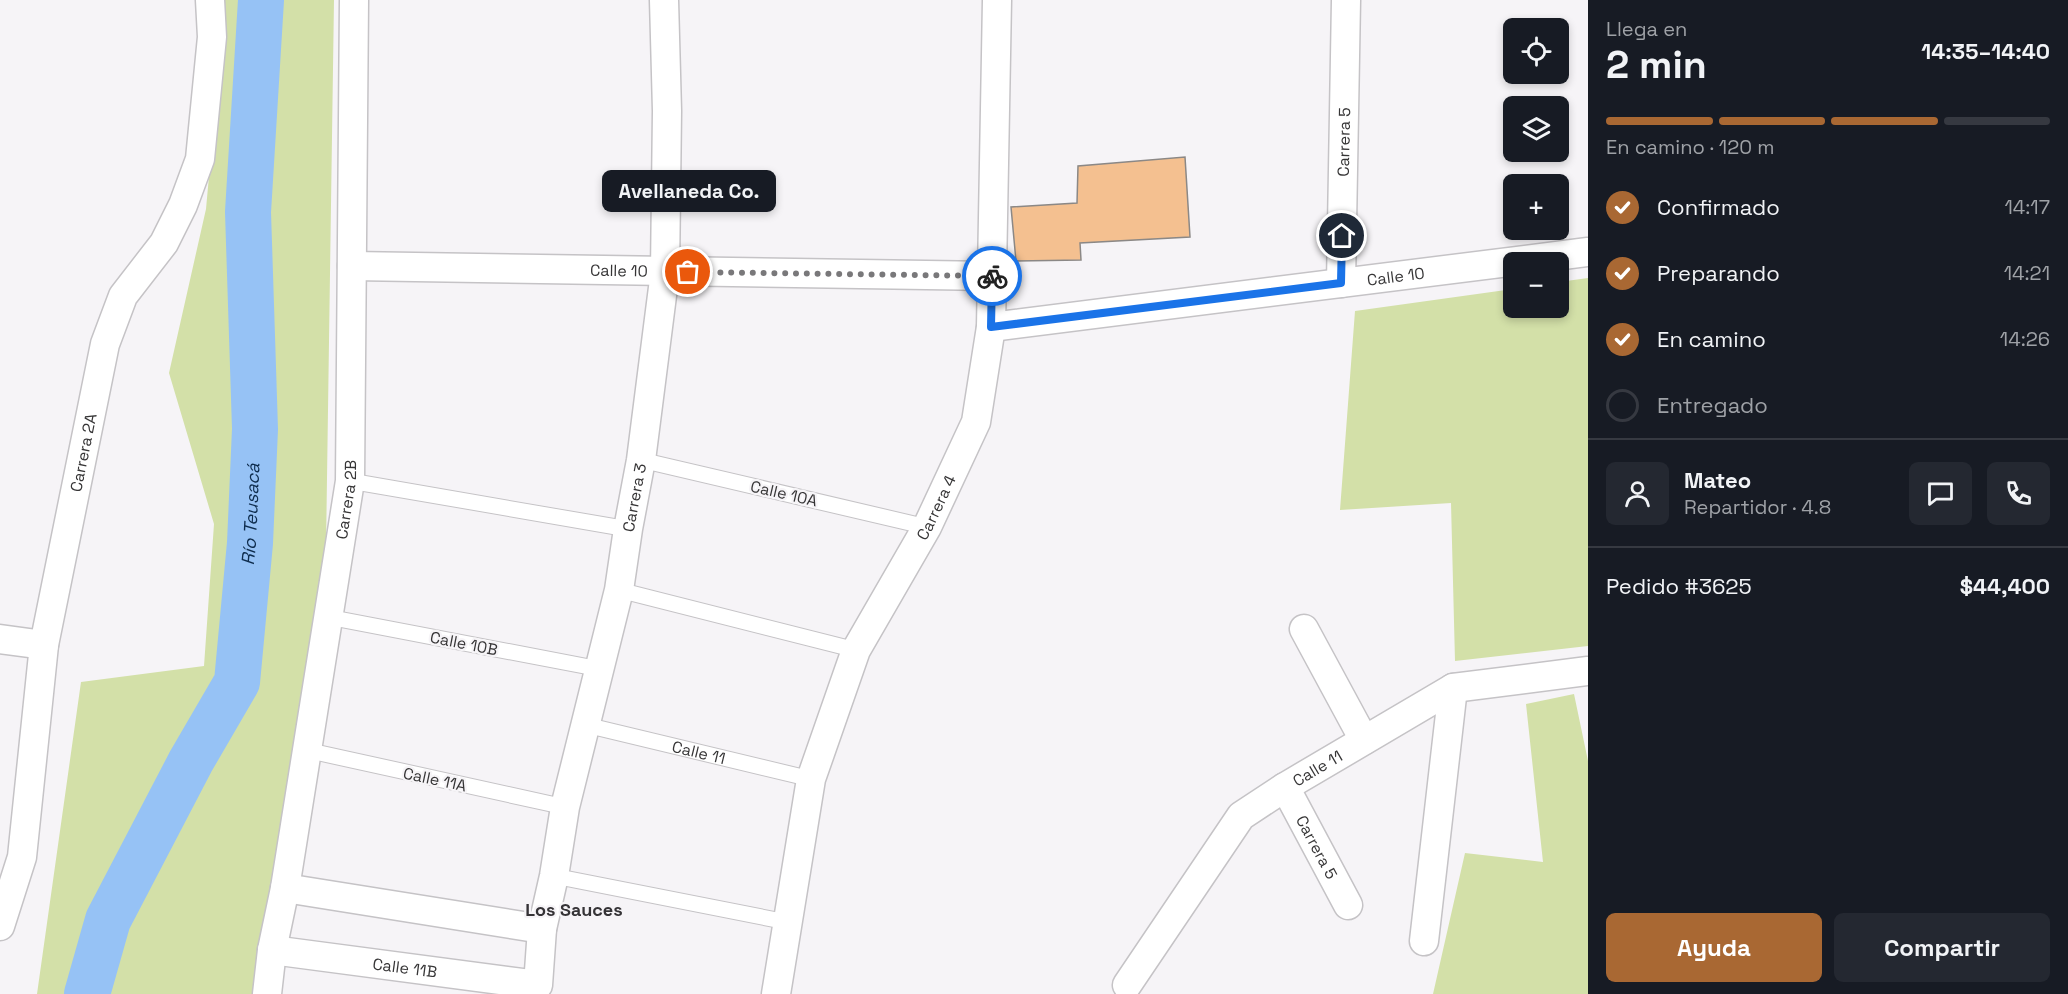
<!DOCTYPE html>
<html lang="es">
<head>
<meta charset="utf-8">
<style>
	body { margin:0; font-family:"Space Grotesk",sans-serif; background:#242831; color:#f1f3f6; height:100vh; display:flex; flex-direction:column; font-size:22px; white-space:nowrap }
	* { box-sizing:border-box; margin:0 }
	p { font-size:20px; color:#9ea1a6 }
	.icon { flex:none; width:33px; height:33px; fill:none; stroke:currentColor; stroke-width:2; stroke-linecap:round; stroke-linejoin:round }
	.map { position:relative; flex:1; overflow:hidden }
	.side { display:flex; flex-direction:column; background:#171b24; width:480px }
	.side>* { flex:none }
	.controls { position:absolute; left:1503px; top:18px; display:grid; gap:12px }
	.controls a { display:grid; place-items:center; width:66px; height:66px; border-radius:9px; background:#171b24; box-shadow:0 3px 9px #0003; font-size:30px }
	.pin { position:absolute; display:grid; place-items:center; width:51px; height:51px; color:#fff; margin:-26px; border:3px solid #fff; border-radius:50%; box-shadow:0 2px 6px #0007 }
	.courier { position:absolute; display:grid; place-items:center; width:60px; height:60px; margin:-30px; border:4px solid #1a73e8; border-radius:50%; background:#fff; color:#222; box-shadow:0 2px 8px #0007 }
	.bubble { position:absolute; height:42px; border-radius:9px; background:#171b24; box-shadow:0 3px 9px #0003; font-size:20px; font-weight:700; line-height:42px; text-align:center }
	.summary em { font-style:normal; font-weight:700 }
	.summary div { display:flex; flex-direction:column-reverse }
	.summary { display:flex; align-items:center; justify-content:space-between; height:102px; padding:0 18px }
	h1 { font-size:39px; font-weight:700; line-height:45px }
	.bar { display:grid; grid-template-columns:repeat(4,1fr); gap:9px 6px; align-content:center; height:72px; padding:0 18px }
	.bar i { height:8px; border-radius:4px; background:#363941 }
	.bar .on { background:#a96833 }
	.bar p { grid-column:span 4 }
	.line { display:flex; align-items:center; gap:15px; padding:0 18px; border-top:2px solid #363941 }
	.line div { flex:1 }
	.round { display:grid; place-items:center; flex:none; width:63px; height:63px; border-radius:9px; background:#242831 }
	ol { padding:0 18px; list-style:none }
	li { display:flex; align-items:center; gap:18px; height:66px }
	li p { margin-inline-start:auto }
	li .icon { padding:6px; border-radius:50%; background:#a96833; color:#fff; stroke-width:4 }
	li:last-child { color:#9ea1a6 }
	li i { width:33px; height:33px; border:3px solid #363941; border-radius:50% }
	.primary-button { display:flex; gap:12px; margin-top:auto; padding:12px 18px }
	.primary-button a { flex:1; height:69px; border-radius:9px; background:#a96833; color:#fff; font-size:24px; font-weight:700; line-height:69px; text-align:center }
	.primary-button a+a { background:#242831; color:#f1f3f6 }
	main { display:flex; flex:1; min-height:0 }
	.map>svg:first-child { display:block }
	.green { fill:#d3e0a8 }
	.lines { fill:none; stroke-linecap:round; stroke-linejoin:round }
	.river { stroke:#96c2f5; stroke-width:46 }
	.building { fill:#f4c090; stroke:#8b8886; stroke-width:1.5 }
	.lane-casing { stroke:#c5c3c6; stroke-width:17 }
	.street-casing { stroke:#c5c3c6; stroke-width:31 }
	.lane { stroke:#fff; stroke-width:15 }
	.street { stroke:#fff; stroke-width:28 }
	.done { stroke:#79787a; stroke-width:6; stroke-dasharray:0 10.8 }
	.route { stroke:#1a73e8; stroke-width:8 }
	.labels { text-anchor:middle; stroke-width:4.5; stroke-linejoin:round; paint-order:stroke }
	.street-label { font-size:16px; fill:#363536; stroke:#f6f4f7 }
	.water-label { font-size:18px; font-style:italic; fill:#0e2c4d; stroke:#f6f4f7 }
	.neighbourhood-label { font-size:18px; font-weight:bold; fill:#353336; stroke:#f6f4f7 }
</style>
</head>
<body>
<main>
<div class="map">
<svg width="1588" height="994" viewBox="0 0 1588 994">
	<rect width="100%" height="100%" fill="#f6f4f7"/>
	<!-- green -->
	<g class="green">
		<polygon points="225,0 334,0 326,547 256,994 37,994 81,682 204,666 214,524 169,373 206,209"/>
		<polygon points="1588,278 1588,646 1455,661 1451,503 1340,510 1355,311 1513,289 1514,308 1558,308 1559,282"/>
		<polygon points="1574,694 1588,761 1588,994 1433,994 1465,853 1543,862 1526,704"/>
	</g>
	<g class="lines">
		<!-- river -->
		<path class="river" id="s1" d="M87 994 108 920 191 761 237 682 250 543 255 429 248 212 261 0"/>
	</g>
	<!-- building -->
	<polygon class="building" points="1185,157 1190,237 1080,243 1081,260 1016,261 1011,207 1077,203 1078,166"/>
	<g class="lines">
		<defs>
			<g id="lane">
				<polyline points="641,460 927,527"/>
				<polyline points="350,481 628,529"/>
				<polyline points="619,590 856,650"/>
				<polyline points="328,617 600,669"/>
				<path id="s2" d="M586 725 811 779"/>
				<polyline points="306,750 565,807"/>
				<polyline points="554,876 787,922"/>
			</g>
			<g id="street">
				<path id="s3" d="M352 266 992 276"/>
				<path id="s4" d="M1341 283 1346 0"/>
				<path id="s5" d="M991 327 1588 252"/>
				<polyline points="1304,629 1364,740"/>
				<polyline points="0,639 44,645"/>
				<path id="s6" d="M1285 787 1348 905"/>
				<polyline points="285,888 542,929"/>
				<path id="s7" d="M0 926 22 857 44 645 105 344 123 296 164 243 183 205 200 159 212 37 210 0"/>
				<polyline points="1424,941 1453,688"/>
				<path id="s8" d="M272 950 538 985 542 929 554 876 565 807 619 590 628 529 641 460 665 272 667 111 664 0"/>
				<path id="s9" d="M1127 985 1241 816 1285 787 1453 688 1588 671"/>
				<path id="s10" d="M267 994 272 950 285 888 350 481 354 0"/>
				<path id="s11" d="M776 994 811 779 856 650 927 527 976 422 991 327 997 0"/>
			</g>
		</defs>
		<!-- lane casing -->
		<use href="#lane" class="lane-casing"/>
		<!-- street casing -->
		<use href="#street" class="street-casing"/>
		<!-- lane -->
		<use href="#lane" class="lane"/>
		<!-- street -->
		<use href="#street" class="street"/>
	</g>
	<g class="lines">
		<!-- done -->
		<polyline class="done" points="688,272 992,276"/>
		<!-- route -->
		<polyline class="route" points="992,276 991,327 1341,283 1342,236"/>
	</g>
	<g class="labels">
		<!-- street labels -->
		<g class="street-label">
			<text dy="6" stroke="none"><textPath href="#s4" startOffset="141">Carrera 5</textPath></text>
			<text dy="6" stroke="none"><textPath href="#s3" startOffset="267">Calle 10</textPath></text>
			<text dy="6" stroke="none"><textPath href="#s5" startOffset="408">Calle 10</textPath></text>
			<text dy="6" stroke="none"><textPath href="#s7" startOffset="482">Carrera 2A</textPath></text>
			<text transform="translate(784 493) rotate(13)" y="6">Calle 10A</text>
			<text dy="6" stroke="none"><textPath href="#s8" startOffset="766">Carrera 3</textPath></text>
			<text dy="6" stroke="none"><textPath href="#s10" startOffset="501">Carrera 2B</textPath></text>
			<text dy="6" stroke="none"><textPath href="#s11" startOffset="518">Carrera 4</textPath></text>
			<text transform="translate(464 643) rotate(11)" y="6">Calle 10B</text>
			<text dy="6" stroke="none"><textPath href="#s2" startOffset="116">Calle 11</textPath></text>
			<text dy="6" stroke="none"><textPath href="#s9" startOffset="294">Calle 11</textPath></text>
			<text transform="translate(435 779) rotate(12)" y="6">Calle 11A</text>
			<text dy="6" stroke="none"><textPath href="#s6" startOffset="68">Carrera 5</textPath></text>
			<text dy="6" stroke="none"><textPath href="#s8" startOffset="134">Calle 11B</textPath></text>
		</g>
		<!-- water labels -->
		<g class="water-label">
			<text dy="6" stroke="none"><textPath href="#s1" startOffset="516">Río Teusacá</textPath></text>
		</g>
		<!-- neighbourhood labels -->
		<g class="neighbourhood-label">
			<text x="574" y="916">Los Sauces</text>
		</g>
	</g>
</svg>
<div class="controls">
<a><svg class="icon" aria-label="locate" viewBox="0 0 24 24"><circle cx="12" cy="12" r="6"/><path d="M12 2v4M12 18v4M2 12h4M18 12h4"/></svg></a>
<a><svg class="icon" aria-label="layers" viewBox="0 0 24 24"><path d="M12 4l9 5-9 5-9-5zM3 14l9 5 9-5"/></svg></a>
<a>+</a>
<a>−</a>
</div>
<div class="pin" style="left:688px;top:272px;background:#ea580c"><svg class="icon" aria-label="bag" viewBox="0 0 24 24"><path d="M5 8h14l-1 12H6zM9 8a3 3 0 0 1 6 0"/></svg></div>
<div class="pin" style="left:1342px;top:236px;background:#1f2937"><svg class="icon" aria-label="home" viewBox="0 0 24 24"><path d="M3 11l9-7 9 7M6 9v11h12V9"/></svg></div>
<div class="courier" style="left:992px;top:276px"><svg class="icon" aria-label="bike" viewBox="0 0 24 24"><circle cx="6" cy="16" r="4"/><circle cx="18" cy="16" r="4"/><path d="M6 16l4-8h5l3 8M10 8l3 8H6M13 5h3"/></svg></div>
<div class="bubble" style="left:602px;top:170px;width:174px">Avellaneda Co.</div>
</div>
<section class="side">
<div class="summary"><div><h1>2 min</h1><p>Llega en</p></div><em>14:35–14:40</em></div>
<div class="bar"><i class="on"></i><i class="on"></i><i class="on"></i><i></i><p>En camino · 120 m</p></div>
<ol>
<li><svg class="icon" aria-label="check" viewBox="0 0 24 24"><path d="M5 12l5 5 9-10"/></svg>Confirmado<p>14:17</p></li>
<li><svg class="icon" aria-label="check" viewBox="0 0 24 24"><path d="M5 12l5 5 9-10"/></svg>Preparando<p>14:21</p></li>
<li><svg class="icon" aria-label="check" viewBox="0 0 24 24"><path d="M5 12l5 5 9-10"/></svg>En camino<p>14:26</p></li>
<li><i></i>Entregado</li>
</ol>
<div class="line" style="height:108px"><a class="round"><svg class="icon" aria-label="person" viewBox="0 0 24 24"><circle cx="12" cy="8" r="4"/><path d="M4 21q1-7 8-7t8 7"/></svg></a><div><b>Mateo</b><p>Repartidor · 4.8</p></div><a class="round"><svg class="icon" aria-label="chat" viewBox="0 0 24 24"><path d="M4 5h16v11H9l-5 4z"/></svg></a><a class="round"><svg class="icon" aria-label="phone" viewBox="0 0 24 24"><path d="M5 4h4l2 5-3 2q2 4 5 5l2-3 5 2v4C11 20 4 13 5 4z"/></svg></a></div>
<div class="line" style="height:78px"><div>Pedido #3625</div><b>$44,400</b></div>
<div class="primary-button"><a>Ayuda</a><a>Compartir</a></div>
</section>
</main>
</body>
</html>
